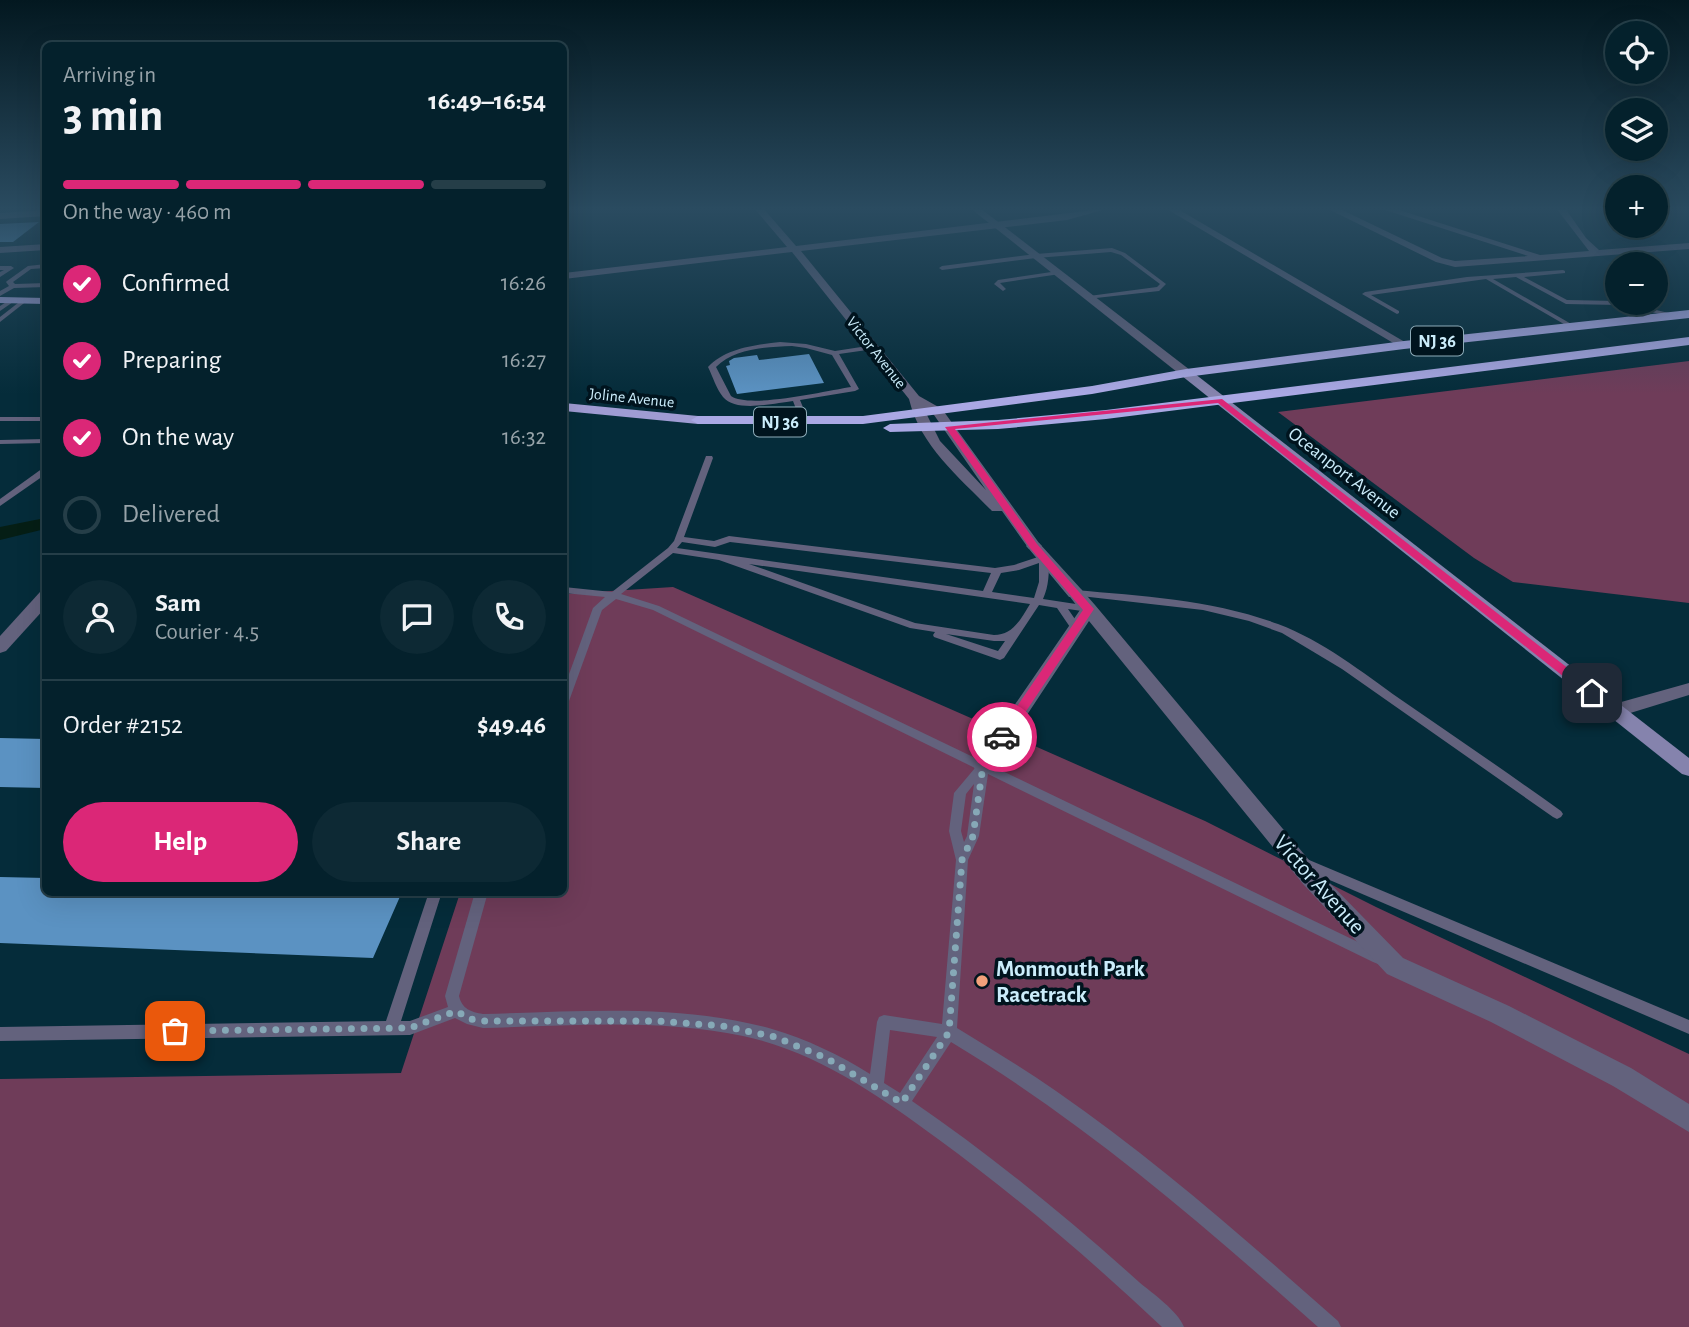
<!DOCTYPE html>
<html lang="en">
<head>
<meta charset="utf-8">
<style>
	body { margin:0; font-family:"Alegreya Sans",sans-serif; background:#0d2934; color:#f1f3f6; height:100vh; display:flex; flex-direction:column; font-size:26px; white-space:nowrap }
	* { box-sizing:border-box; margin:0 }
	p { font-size:23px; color:#97a3a9 }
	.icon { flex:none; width:38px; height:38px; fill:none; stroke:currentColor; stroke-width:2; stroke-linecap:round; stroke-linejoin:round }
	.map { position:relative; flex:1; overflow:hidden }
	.side { position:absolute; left:42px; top:42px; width:525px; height:854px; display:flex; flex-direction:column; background:#04212c; border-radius:10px; box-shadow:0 7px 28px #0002,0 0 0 2px #253e48 }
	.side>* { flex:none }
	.fabs { position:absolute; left:1605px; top:21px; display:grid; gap:14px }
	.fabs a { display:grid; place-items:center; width:63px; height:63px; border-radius:50%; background:#04212c; box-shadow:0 7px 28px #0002,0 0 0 2px #253e48; font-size:35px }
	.pin { position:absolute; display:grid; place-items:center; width:60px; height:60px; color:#fff; margin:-30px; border-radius:14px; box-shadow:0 4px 10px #0006 }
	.courier { position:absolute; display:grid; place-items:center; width:70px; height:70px; margin:-35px; border:5px solid #db2777; border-radius:50%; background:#fff; color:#222; box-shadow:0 2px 9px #0007 }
	.overview em { font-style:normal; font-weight:700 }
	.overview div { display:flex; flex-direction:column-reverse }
	.overview { display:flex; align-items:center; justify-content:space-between; height:119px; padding:0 21px }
	h1 { font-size:46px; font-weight:700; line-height:52px }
	.bar { display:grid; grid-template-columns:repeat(4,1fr); gap:10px 7px; align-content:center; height:84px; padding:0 21px }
	.bar i { height:9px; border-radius:5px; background:#253e48 }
	.bar .active { background:#db2777 }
	.bar p { grid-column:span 4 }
	.line { display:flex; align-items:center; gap:18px; padding:0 21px; border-top:2px solid #253e48 }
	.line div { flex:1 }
	.round { display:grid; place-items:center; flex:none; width:74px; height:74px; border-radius:37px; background:#0d2934 }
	ol { padding:0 21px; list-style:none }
	li { display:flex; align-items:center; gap:21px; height:77px }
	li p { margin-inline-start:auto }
	li .icon { padding:7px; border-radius:50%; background:#db2777; color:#fff; stroke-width:4 }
	li:last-child { color:#97a3a9 }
	li i { width:38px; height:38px; border:4px solid #253e48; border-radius:50% }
	.button { display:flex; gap:14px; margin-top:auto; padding:14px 21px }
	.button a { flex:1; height:80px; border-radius:42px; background:#db2777; color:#fff; font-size:28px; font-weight:700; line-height:80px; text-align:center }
	.button a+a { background:#0d2934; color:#f1f3f6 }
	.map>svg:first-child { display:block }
	.green { fill:#6f3c59 }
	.water { fill:#051e15 }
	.building { fill:#5b92c2 }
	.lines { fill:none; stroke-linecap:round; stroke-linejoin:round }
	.service { fill:#63627d; fill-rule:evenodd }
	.minor { fill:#63627d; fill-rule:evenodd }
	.tertiary { fill:#63627d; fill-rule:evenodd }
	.secondary { fill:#8583ad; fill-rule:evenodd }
	.primary { fill:#9f9cd3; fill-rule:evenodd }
	.trunk { fill:#aaa8e4; fill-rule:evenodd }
	.route { fill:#db2777 }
	.done { stroke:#86a9b7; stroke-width:7; stroke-dasharray:0 12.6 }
	.poi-dot { fill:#f1a17b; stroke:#00141e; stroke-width:2.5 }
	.labels { text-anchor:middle; stroke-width:7; stroke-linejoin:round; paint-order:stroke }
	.far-street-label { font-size:16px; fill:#cbedfb; stroke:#00141e }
	.shield { fill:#00141e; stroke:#8eacb9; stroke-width:2 }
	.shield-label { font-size:18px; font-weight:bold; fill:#cbedfb }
	.street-label { font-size:19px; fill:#cbedfb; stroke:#00141e }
	.near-street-label { font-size:23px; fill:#cbedfb; stroke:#00141e }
	.near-poi-label { font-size:23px; font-weight:bold; fill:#cbedfb; stroke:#00141e; text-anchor:start }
</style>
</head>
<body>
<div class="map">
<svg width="1689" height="1327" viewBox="0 0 1689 1327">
	<rect width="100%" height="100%" fill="#052c3a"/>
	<!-- green -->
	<g class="green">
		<polygon points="1689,361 1689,603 1513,582 1474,558 1278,412"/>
		<polygon points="673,587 1205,821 1376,907 1689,1054 1689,1327 0,1327 0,1079 401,1073 460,893 564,892 564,594"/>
	</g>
	<!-- water -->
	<polygon class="water" points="45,518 45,529 0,540 0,527"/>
	<!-- building -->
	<g class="building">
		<polygon points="39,222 13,242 0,242 0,224"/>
		<polygon points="809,354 824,383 737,394 726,366 730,365 729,361 734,358 757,355 759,360"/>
		<polygon points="0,738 46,739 46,788 0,787"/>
		<polygon points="0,877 46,878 46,892 402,892 373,958 0,943"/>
	</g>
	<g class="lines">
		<!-- service -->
		<g class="service">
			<polygon points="1112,248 1125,253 1166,284 1159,291 1087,299 1087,297 1089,296 1157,287 1160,284 1121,255 1111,252 1036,258 942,270 939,268 942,266 1036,254"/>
			<polygon points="46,264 46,268 31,269 13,282 15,284 46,283 46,287 14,288 0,296 0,291 9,286 6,282 7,281 28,266"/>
			<polygon points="0,266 11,266 14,268 0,277 0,272 4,270 0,270"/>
			<polygon points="1563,270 1565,271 1565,273 1524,277 1567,300 1617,301 1617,303 1627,303 1677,315 1674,317 1619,305 1566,304 1516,277 1493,279 1573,325 1573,327 1569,327 1486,279 1371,295 1399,311 1399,313 1397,314 1362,294 1365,292 1467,277"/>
			<polygon points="1058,271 1060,272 1060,274 1000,283 1006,289 1003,291 994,284 998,280"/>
			<polygon points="11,299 16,300 0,311 0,306"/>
			<polygon points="23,299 28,300 0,322 0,317"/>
			<path d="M780 342 806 344 835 351 874 345 877 347 874 349 839 354 859 389 855 391 800 400 809 422 805 424 801 422 793 401C775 403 736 413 723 397 716 388 713 377 708 367 726 348 755 345 780 342ZM792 346 806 348 832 355 851 387C825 391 750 409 731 396L716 367C735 348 767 347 792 346Z"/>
			<rect x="0" y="417" width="46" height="4"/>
			<polygon points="46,439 46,443 0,444 0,440"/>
			<path d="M706 456H712L713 458 684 537 714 541 729 536 995 568 1014 565 1044 555 1049 558C1049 573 1049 586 1043 599L1089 606 1094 609 1089 612 1068 609 1081 628 1076 631 1072 630 1057 608 1039 605 1004 658 1000 660 934 637 933 635 935 632 910 628 719 560 673 553 621 594 659 606 1383 954 1385 958 1383 962 1378 964 1373 962 988 774 979 836 968 860 957 1028C990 1048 1024 1069 1056 1091 1156 1160 1247 1241 1338 1321L1341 1327H1318C1201 1223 1086 1123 951 1042L912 1101C992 1156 1067 1217 1139 1282 1152 1293 1178 1311 1184 1327H1162C1091 1260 1017 1197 938 1139 878 1095 817 1052 743 1036 658 1018 568 1026 483 1028L467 1024 455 1018 410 1035 0 1041V1027L386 1021 429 892H442L401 1021H410L448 1007 445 996 475 892H488L459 996C462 1009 471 1012 483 1014 579 1012 679 1003 772 1029 806 1039 840 1055 870 1074L877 1022 879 1017 884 1015 942 1024 956 860 949 831 954 793 975 768 653 610 616 599 602 610 569 701 568 704 564 705V688L593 608 605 597 564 593V587L612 592 668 548 674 541ZM682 542 715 547 730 542 991 573 983 591 677 548ZM1039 563V582L1034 598 992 592 1001 573 1019 570ZM749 564 1030 604C1021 619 1013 635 994 635L915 623ZM946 634 994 641H1005L998 651ZM974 784 967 836 964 842 961 831 966 794ZM890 1030 937 1037 900 1093 884 1083Z"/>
			<polygon points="43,468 46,468 46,474 0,506 0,499"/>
			<path d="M1075 590C1143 596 1213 600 1278 624 1323 641 1362 672 1400 699 1454 736 1508 773 1561 811L1563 814 1561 817 1557 819 1553 817 1342 669 1282 633 1249 621 1203 610 1072 595 1070 593Z"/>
			<polygon points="1302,857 1689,1020 1689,1034 1297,866 1296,862 1297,858"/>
		</g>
		<!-- minor -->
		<g class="minor">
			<path d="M754 208H763L796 246 1110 208 1067 220 801 251 919 396 942 409 1039 543 1042 546 1039 549H1029L1002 511H992C960 478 920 446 909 399L792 252 564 279V273L787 247ZM924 409 934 415 986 490 940 441Z"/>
			<polygon points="1165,208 1176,208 1410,345 1400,347"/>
			<polygon points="1326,208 1338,208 1442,258 1455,261 1528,256 1379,208 1393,208 1540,255 1589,251 1556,208 1565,208 1586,238 1599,250 1689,243 1689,249 1455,267 1436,262"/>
			<polygon points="46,210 46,216 0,219 0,213"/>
			<polygon points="46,244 46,250 0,253 0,247"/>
			<polygon points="1075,588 1081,589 1095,605 1319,872 1403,958 1509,1006 1631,1068 1689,1104 1689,1132 1613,1086 1491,1022 1387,974 1303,884 1089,621 990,771 983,773 976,771 973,766 976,761 1080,610 1067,593"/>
			<polygon points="46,591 46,607 6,651 0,653 0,636 40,592"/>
			<polygon points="1689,683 1689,695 1614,718 1607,716 1605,711 1607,706"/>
		</g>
		<!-- tertiary -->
		<g class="tertiary">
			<polygon points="970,208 980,208 1190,370 1190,376 1182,376"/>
			<polygon points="1034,541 1039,543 1081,589 1083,593 1081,597 1069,597 1029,549 1026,546 1029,543"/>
		</g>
		<!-- secondary -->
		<polygon class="secondary" points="1182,370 1190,370 1689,758 1689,776 1682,774 1182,376"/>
		<!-- primary -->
		<g class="primary">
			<polygon points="0,297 46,298 46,304 0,303"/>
			<polygon points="564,403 698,416 704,420 698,424 564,411"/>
		</g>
		<!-- trunk -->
		<g class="trunk">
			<polygon points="1689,310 1689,318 1404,349 1186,377 1092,394 863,424 698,424 691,420 698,416 863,416 1092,386 1186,369 1404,341"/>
			<polygon points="1689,337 1689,345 1106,419 998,429 890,432 883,428 890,424 998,420 1106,410"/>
		</g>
	</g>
	<!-- sky -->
	<linearGradient id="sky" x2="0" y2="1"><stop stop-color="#031820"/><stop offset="0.53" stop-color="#2a4b60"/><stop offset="1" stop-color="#2a4b60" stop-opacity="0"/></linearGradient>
	<rect width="1689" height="394" fill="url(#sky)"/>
	<!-- route -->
	<polygon class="route" points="1222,399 1596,690 1596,696 1588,696 1218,403 955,429 1037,544 1094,609 1007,740 998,740 998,734 1083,610 1030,548 945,427"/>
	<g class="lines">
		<!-- done -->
		<polyline class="done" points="175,1031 410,1028 456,1011 470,1019 484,1021 657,1021 723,1026 775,1037 826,1058 902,1103 949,1032 962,860 973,836 983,766 1002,737"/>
	</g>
	<!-- markers -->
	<circle class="poi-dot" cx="982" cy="981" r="7"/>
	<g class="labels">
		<!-- far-street labels -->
		<g class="far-street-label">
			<text transform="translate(877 352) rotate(52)" y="6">Victor Avenue</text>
			<text transform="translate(632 397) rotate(6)" y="6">Joline Avenue</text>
		</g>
		<!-- shield labels -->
		<g class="shield">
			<rect x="1411" y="326.5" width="52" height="29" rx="5"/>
			<rect x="754" y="407.5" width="52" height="29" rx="5"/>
		</g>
		<g class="shield-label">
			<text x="1437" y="347">NJ 36</text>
			<text x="780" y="428">NJ 36</text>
		</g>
		<!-- street labels -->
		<g class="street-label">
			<text transform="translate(1345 472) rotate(38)" y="7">Oceanport Avenue</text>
		</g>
		<!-- near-street labels -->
		<g class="near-street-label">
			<text transform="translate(1320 884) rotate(48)" y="8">Victor Avenue</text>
		</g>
		<!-- near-poi labels -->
		<g class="near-poi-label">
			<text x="996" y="976">Monmouth Park<tspan x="996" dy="26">Racetrack</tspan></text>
		</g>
	</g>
</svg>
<div class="fabs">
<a><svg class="icon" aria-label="locate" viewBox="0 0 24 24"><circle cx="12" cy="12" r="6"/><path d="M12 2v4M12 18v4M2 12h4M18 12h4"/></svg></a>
<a><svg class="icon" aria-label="layers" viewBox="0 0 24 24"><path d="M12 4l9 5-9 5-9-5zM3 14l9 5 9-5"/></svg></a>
<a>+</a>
<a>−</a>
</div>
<div class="pin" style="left:175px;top:1031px;background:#ea580c"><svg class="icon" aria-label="bag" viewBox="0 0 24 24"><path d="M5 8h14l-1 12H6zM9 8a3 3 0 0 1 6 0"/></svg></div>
<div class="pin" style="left:1592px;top:693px;background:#1f2937"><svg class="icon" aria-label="home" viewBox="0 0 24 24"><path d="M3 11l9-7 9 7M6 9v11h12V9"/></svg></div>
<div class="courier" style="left:1002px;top:737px"><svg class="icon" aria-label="car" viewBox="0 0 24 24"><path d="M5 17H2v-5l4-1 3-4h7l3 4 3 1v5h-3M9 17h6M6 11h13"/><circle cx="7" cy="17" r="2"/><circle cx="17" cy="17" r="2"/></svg></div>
<section class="side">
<div class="overview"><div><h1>3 min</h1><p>Arriving in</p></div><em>16:49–16:54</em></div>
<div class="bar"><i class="active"></i><i class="active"></i><i class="active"></i><i></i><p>On the way · 460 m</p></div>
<ol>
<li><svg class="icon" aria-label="check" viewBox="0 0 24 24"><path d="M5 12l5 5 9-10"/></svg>Confirmed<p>16:26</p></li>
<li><svg class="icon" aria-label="check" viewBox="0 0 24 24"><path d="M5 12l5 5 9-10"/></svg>Preparing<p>16:27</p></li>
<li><svg class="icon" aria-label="check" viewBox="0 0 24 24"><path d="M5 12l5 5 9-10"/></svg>On the way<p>16:32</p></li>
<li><i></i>Delivered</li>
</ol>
<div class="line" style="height:126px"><a class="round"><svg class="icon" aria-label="person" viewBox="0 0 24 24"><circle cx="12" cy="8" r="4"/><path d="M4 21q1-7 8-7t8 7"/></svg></a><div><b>Sam</b><p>Courier · 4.5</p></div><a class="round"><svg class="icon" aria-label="chat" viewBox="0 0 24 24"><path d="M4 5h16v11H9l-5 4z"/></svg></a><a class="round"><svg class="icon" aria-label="phone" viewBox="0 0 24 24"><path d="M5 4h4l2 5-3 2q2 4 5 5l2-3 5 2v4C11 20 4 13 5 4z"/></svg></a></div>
<div class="line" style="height:91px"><div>Order #2152</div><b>$49.46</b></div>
<div class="button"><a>Help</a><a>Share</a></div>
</section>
</div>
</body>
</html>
